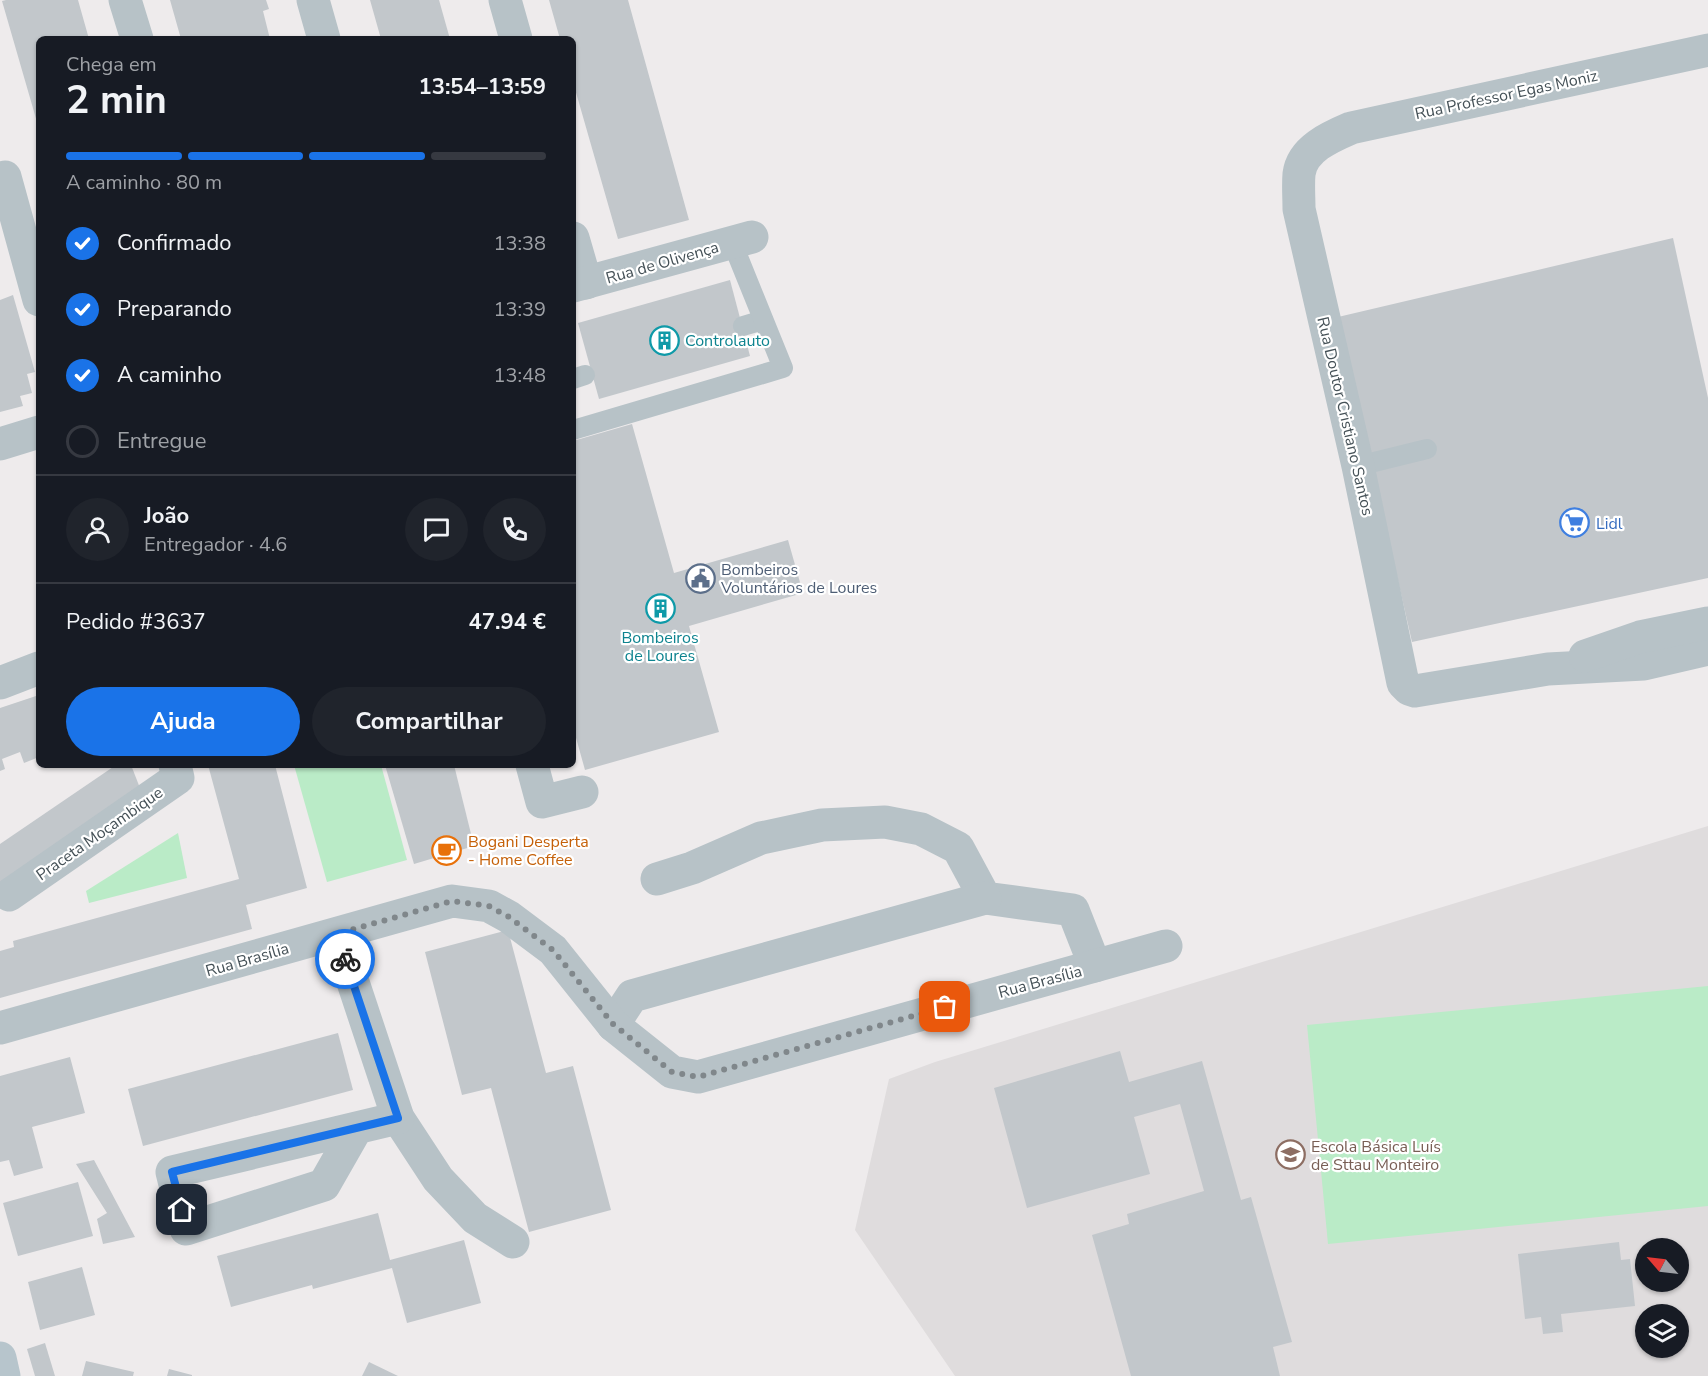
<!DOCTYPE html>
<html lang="pt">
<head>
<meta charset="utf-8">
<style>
	body { margin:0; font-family:"Nunito Sans",sans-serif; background:#20242c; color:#f1f3f6; height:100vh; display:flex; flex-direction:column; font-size:22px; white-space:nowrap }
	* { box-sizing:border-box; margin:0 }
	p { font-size:20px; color:#9ea1a6 }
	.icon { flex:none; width:33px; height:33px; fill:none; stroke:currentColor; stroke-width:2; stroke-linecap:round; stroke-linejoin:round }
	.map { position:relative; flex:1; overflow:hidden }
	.sheet { position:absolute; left:36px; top:36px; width:540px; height:732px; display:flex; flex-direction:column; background:#171b24; border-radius:9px; box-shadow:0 2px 4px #0004 }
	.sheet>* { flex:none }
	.needle { width:39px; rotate:298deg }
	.controls { position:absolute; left:1635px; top:1238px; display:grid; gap:12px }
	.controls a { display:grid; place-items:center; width:54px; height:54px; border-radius:50%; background:#171b24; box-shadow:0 2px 4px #0004; font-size:30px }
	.pin { position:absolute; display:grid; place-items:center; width:51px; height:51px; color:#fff; margin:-26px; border-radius:12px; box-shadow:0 3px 9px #0006 }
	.courier { position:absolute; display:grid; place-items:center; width:60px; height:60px; margin:-30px; border:4px solid #1a73e8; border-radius:50%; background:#fff; color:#222; box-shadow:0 2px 8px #0007 }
	.head em { font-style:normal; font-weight:700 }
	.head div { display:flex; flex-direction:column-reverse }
	.head { display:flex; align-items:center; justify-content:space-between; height:102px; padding:0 30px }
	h1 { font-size:39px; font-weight:700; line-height:45px }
	.bar { display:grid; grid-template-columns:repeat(4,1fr); gap:9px 6px; align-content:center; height:72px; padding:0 30px }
	.bar i { height:8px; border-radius:4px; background:#363941 }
	.bar .current { background:#1a73e8 }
	.bar p { grid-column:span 4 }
	.line { display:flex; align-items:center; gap:15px; padding:0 30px; border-top:2px solid #363941 }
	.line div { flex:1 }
	.round { display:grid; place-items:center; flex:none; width:63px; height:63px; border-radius:32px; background:#20242c }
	ol { padding:0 30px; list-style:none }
	li { display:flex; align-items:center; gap:18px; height:66px }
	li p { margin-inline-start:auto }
	li .icon { padding:6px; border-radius:50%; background:#1a73e8; color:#fff; stroke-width:4 }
	li:last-child { color:#9ea1a6 }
	li i { width:33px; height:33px; border:3px solid #363941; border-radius:50% }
	.button { display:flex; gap:12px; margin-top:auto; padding:12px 30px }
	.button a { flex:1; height:69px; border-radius:36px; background:#1a73e8; color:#fff; font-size:24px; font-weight:700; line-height:69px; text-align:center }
	.button a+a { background:#20242c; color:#f1f3f6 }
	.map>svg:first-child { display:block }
	.education { fill:#dfdcdd; fill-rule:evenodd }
	.green { fill:#baebc7 }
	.building { fill:#c2c7cb }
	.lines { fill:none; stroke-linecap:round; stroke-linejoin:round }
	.lane { stroke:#b7c2c7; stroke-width:20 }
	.street { stroke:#b7c2c7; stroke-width:33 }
	.secondary { stroke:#b7c5cc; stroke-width:33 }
	.done { stroke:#80878b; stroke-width:6; stroke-dasharray:0 10.8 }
	.route { stroke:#1a73e8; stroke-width:8 }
	.labels { text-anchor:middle; stroke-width:4.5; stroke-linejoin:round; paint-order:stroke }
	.street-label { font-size:16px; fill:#455157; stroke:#fff }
	.culture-label { font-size:16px; fill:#0d838f; stroke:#fff; text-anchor:start }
	.shop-label { font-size:16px; fill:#366cbe; stroke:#fff; text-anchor:start }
	.service-label { font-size:16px; fill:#4e5e75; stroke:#fff; text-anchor:start }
	.food-label { font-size:16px; fill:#c56008; stroke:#fff; text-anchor:start }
	.education-label { font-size:16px; fill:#785e54; stroke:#fff; text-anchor:start }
</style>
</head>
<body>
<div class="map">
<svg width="1708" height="1376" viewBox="0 0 1708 1376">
	<rect width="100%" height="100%" fill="#eeebec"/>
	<!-- education -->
	<path class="education" d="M1708 826V1376H955L855 1230 889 1079 935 1062ZM1646 1248H1678V1281H1646ZM1646 1314H1678V1347H1646Z"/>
	<!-- green -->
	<g class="green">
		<polygon points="294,765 381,765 407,860 327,882"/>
		<polygon points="178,833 187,878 89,903 86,891"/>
		<polygon points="1708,986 1708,1206 1328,1244 1307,1025"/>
	</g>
	<!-- building -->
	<g class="building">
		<polygon points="6,0 78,0 89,39 39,39 39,129 2,1"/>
		<polygon points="170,0 266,0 269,9 263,11 270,39 181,39"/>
		<polygon points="370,0 439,0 450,39 381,39"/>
		<polygon points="549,0 628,0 689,220 618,239 573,82 573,39 560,39"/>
		<polygon points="1673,238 1708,398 1708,578 1412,642 1338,317"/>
		<polygon points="730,280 750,356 599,399 578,323"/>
		<polygon points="13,295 35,372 27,374 32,393 20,396 23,406 0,412 0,300"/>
		<polygon points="632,424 674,573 788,540 803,593 689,626 719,732 585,770 573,727 573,441"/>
		<polygon points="39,695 39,757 24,763 20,752 2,759 5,769 0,771 0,708"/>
		<polygon points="116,765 131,765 140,788 0,884 0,844"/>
		<polygon points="208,765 275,765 307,888 246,905 252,929 0,998 0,951 14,947 13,941 239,879"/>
		<polygon points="385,765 454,765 474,846 414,864"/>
		<polygon points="508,930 546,1073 573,1066 611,1210 529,1232 491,1088 462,1095 425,952"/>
		<polygon points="338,1033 353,1090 143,1146 128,1089"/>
		<polygon points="1120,1051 1129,1082 1202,1061 1241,1200 1251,1197 1292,1342 1273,1347 1280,1376 1131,1376 1092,1235 1129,1224 1127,1214 1204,1191 1180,1104 1134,1117 1150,1174 1027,1208 994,1088"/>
		<polygon points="70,1057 85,1113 32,1127 43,1168 14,1176 9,1160 0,1162 0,1076"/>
		<polygon points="94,1160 135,1237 103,1244 97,1219 107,1213 76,1164"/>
		<polygon points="78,1182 93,1236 18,1256 3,1203"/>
		<polygon points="378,1213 390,1260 464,1240 481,1303 407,1323 392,1268 313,1289 312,1285 231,1307 217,1256"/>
		<polygon points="1619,1242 1621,1260 1630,1259 1635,1306 1561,1314 1563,1332 1543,1334 1541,1317 1525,1319 1518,1254"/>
		<polygon points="82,1267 95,1315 40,1330 28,1282"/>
		<polygon points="45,1343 55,1376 35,1376 27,1349"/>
		<polygon points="86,1361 134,1372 133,1376 82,1376"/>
		<polygon points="369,1362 398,1376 362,1376"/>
		<polygon points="169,1369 192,1375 192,1376 167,1376"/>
	</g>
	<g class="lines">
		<!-- lane -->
		<g class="lane">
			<polyline points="743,326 763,320"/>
			<polyline points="573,379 585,375"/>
			<polyline points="573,430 783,368 732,242"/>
			<polyline points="1358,466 1427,449"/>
		</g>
		<!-- street -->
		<g class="street">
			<polyline points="125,0 137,39"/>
			<polyline points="313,0 324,39"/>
			<polyline points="505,0 516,39"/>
			<path d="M1708 50 1351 128C1330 137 1302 149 1299 174 1298 185 1299 197 1299 209L1358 466 1403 683 1409 689 1415 691 1548 669 1644 664 1708 649"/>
			<polyline points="0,179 5,177 39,300"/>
			<polyline points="573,238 586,283"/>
			<polyline points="573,286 752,237"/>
			<polyline points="0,444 39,432"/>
			<polyline points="1585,656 1640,637 1708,623"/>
			<polyline points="0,683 39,668"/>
			<polyline points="532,765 542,802 582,792"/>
			<polyline points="657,879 692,868 761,838 822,825 885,822 921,829 958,848 985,898 1073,910 1095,966"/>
			<polyline points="9,895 178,778 175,765"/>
			<polyline points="337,934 398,1118 438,1179 475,1218 513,1242"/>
			<polyline points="613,1025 632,996 985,898"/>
			<polyline points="0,1028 452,901 489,906 509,917 553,950 613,1025 672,1072 698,1077 1166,946"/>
			<polyline points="356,1129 324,1185 186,1229 172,1172 398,1118"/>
		</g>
		<!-- secondary -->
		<polyline class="secondary" points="0,1358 4,1376"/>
	</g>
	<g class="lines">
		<!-- done -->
		<polyline class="done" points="345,959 337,934 452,901 489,906 509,917 553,950 613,1024 672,1072 698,1077 945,1007"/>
		<!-- route -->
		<polyline class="route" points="182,1210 172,1172 398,1118 345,959"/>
	</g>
	<!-- icons -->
	<defs>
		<symbol id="building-ring" viewBox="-11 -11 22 22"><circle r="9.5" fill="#fff" stroke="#0f9aa8" stroke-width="1.5"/><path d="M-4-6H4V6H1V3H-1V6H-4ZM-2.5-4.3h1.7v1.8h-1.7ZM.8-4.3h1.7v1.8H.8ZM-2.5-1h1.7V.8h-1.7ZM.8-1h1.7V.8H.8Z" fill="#0f9aa8"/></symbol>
		<symbol id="supermarket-ring" viewBox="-11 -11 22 22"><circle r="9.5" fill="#fff" stroke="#3f7fe0" stroke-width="1.5"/><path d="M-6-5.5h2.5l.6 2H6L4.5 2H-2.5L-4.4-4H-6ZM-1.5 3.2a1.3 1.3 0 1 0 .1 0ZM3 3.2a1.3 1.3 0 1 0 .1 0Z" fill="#3f7fe0"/></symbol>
		<symbol id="civic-ring" viewBox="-11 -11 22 22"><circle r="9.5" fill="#fff" stroke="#5c6f8a" stroke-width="1.5"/><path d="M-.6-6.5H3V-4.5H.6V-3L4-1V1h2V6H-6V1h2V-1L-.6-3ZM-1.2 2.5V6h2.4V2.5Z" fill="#5c6f8a"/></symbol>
		<symbol id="cafe-ring" viewBox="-11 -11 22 22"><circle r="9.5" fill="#fff" stroke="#e8710a" stroke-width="1.5"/><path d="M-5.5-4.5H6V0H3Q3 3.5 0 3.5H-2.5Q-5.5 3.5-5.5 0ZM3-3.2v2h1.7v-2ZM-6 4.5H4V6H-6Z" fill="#e8710a"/></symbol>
		<symbol id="school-ring" viewBox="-11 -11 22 22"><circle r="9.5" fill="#fff" stroke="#8d6e63" stroke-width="1.5"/><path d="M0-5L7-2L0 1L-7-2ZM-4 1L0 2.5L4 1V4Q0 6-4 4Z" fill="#8d6e63"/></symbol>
	</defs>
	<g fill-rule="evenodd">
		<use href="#building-ring" x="648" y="324" width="33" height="33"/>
		<use href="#supermarket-ring" x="1558" y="506" width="33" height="33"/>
		<use href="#civic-ring" x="684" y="562" width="33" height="33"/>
		<use href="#building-ring" x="644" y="592" width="33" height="33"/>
		<use href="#cafe-ring" x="430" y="834" width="33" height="33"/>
		<use href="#school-ring" x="1274" y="1138" width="33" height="33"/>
	</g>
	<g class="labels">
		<!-- street labels -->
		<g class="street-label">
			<text transform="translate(1506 94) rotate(-12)" y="6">Rua Professor Egas Moniz</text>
			<text transform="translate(662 262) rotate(-16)" y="6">Rua de Olivença</text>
			<text transform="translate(1346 416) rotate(77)" y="6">Rua Doutor Cristiano Santos</text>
			<text transform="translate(99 833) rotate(-35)" y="6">Praceta Moçambique</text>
			<text transform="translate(247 959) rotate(-16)" y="6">Rua Brasília</text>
			<text transform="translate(1040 981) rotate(-15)" y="6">Rua Brasília</text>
		</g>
		<!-- culture labels -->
		<g class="culture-label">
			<text x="685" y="346">Controlauto</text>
			<text x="660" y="643" text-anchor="middle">Bombeiros<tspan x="660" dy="18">de Loures</tspan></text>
		</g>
		<!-- shop labels -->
		<g class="shop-label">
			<text x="1596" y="529">Lidl</text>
		</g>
		<!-- service labels -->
		<g class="service-label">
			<text x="721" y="575">Bombeiros<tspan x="721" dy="18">Voluntários de Loures</tspan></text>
		</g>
		<!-- food labels -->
		<g class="food-label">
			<text x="468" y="847">Bogani Desperta<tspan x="468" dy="18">- Home Coffee</tspan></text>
		</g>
		<!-- education labels -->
		<g class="education-label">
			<text x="1311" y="1152">Escola Básica Luís<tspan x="1311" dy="18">de Sttau Monteiro</tspan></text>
		</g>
	</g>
</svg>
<div class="controls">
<a><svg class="needle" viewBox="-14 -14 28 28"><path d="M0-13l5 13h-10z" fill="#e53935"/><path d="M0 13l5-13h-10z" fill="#9ea1a6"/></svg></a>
<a><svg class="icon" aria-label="layers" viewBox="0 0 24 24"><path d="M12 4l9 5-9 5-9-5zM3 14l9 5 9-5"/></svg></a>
</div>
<div class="pin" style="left:945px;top:1007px;background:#ea580c"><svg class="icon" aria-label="bag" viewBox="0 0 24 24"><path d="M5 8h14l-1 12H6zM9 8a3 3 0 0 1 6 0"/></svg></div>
<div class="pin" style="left:182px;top:1210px;background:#1f2937"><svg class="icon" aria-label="home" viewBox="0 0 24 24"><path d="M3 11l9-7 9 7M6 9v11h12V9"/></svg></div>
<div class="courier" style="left:345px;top:959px"><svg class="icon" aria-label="bike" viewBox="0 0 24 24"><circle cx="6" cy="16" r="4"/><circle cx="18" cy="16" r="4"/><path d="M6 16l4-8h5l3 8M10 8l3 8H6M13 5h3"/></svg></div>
<section class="sheet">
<div class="head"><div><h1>2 min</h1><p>Chega em</p></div><em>13:54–13:59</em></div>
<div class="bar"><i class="current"></i><i class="current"></i><i class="current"></i><i></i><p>A caminho · 80 m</p></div>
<ol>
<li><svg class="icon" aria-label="check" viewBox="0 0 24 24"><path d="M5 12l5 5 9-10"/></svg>Confirmado<p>13:38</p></li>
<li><svg class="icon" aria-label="check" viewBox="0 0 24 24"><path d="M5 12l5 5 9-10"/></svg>Preparando<p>13:39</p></li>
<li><svg class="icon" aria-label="check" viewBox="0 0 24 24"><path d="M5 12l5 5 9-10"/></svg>A caminho<p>13:48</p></li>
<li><i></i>Entregue</li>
</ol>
<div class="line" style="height:108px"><a class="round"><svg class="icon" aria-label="person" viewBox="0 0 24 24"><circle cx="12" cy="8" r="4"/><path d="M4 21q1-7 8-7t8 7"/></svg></a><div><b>João</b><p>Entregador · 4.6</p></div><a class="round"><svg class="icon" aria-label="chat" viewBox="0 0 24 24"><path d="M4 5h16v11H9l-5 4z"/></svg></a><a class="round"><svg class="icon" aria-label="phone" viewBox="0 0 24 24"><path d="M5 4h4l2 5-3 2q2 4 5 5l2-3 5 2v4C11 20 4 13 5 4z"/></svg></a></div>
<div class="line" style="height:78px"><div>Pedido #3637</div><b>47.94 €</b></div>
<div class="button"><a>Ajuda</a><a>Compartilhar</a></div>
</section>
</div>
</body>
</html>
